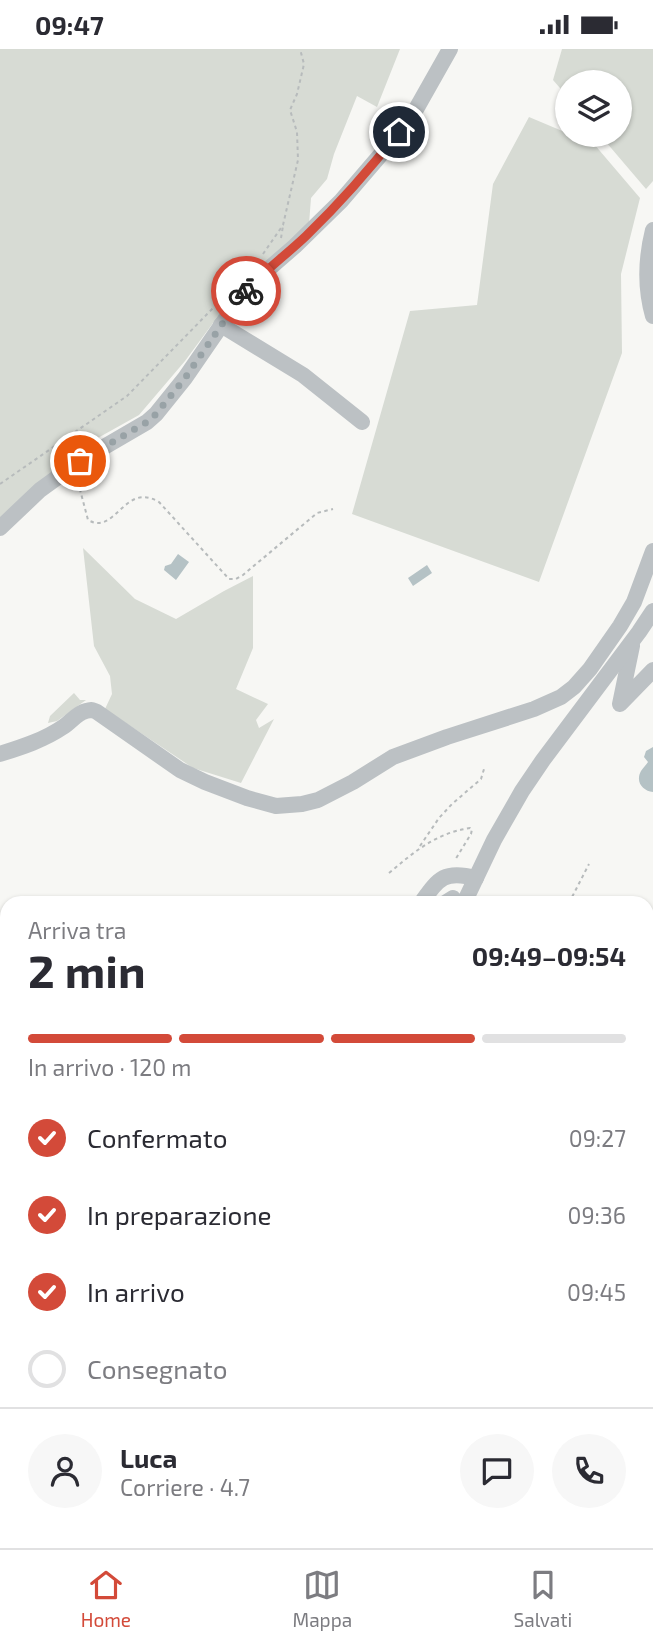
<!DOCTYPE html>
<html lang="it">
<head>
<meta charset="utf-8">
<style>
	body { margin:0; font-family:"Exo 2",sans-serif; background:#f7f7f7; color:#2b2b33; height:100vh; display:flex; flex-direction:column; font-size:26px; white-space:nowrap }
	* { box-sizing:border-box; margin:0 }
	p { font-size:23px; color:#7c7c81 }
	.icon { flex:none; width:38px; height:38px; fill:none; stroke:currentColor; stroke-width:2; stroke-linecap:round; stroke-linejoin:round }
	.map { position:relative; flex:1; overflow:hidden }
	.details { position:absolute; left:0px; top:847px; width:654px; height:653px; display:flex; flex-direction:column; background:#fff; border-radius:21px 21px 0 0; box-shadow:0 2px 5px #0004 }
	.details>* { flex:none }
	.fabs { position:absolute; left:555px; top:21px; display:grid; gap:14px }
	.fabs a { display:grid; place-items:center; width:77px; height:77px; border-radius:50%; background:#fff; box-shadow:0 2px 5px #0004; font-size:35px }
	.pin { position:absolute; display:grid; place-items:center; width:60px; height:60px; color:#fff; margin:-30px; border:4px solid #fff; border-radius:50%; box-shadow:0 2px 7px #0007 }
	.courier { position:absolute; display:grid; place-items:center; width:70px; height:70px; margin:-35px; border:5px solid #d34a39; border-radius:50%; background:#fff; color:#222; box-shadow:0 2px 9px #0007 }
	.head em { font-style:normal; font-weight:700 }
	.head div { display:flex; flex-direction:column-reverse }
	.head { display:flex; align-items:center; justify-content:space-between; height:119px; padding:0 28px }
	h1 { font-size:46px; font-weight:700; line-height:52px }
	.bar { display:grid; grid-template-columns:repeat(4,1fr); gap:10px 7px; align-content:center; height:84px; padding:0 28px }
	.bar i { height:9px; border-radius:5px; background:#e1e1e2 }
	.bar .active { background:#d34a39 }
	.bar p { grid-column:span 4 }
	.line { display:flex; align-items:center; gap:18px; padding:0 28px; border-top:2px solid #e1e1e2 }
	.line div { flex:1 }
	.round { display:grid; place-items:center; flex:none; width:74px; height:74px; border-radius:37px; background:#f7f7f7 }
	ol { padding:0 28px; list-style:none }
	li { display:flex; align-items:center; gap:21px; height:77px }
	li p { margin-inline-start:auto }
	li .icon { padding:7px; border-radius:50%; background:#d34a39; color:#fff; stroke-width:4 }
	li:last-child { color:#7c7c81 }
	li i { width:38px; height:38px; border:4px solid #e1e1e2; border-radius:50% }
	.status { display:flex; justify-content:space-between; align-items:center; height:49px; padding:0 35px; background:#fff; direction:ltr }
	.status svg { height:19px; fill:currentColor }
	.dock { display:flex; justify-content:space-around; align-items:center; height:98px; border-top:2px solid #e1e1e2; background:#fff; font-size:19px; color:#7c7c81 }
	.dock a { display:grid; justify-items:center; gap:4px }
	.dock .active { color:#d34a39 }
	.map>svg:first-child { display:block }
	.green { fill:#d7dbd4 }
	.water { fill:#b5c2c5 }
	.lines { fill:none; stroke-linecap:round; stroke-linejoin:round }
	.path { stroke:#b7bbbc; stroke-width:2; stroke-dasharray:3.5 3.5; stroke-linecap:butt }
	.minor { stroke:#bcc1c4; stroke-width:16 }
	.highway { stroke:#d4d8da; stroke-width:23 }
	.done { stroke:#98a2a6; stroke-width:7; stroke-dasharray:0 12.6 }
	.route { stroke:#d34a39; stroke-width:9 }
</style>
</head>
<body>
<div class="status"><b>09:47</b><svg viewBox="0 0 49 12"><path d="M0 12V9h3v3zM5 12V6h3v6zM10 12V3h3v9zM15 12V0h3v12zM26 1h20v11H26zM47 4h2v5h-2z"/></svg></div>
<div class="map">
<svg width="653" height="1499" viewBox="0 0 653 1499">
	<rect width="100%" height="100%" fill="#f7f7f4"/>
	<!-- green -->
	<g class="green">
		<polygon points="0,0 400,0 377,58 357,47 334,105 327,130 311,149 309,175 213,274 185,312 139,366 96,390 8,462 0,471"/>
		<polygon points="562,0 653,0 653,132 646,140 600,86 620,86 620,33 567,33 567,47 553,31"/>
		<polygon points="529,68 567,84 567,86 572,86 594,95 640,149 621,225 622,304 539,533 352,465 410,262 477,256 493,135"/>
		<polygon points="83,499 135,550 176,570 224,542 253,527 253,599 236,640 268,655 256,671 259,679 274,670 241,734 193,719 105,660 112,645 110,627 94,597"/>
		<polygon points="74,644 80,651 86,651 57,672 48,674 50,667"/>
	</g>
	<!-- water -->
	<g class="water">
		<polygon points="178,505 189,513 176,531 164,521 165,517 171,515"/>
		<polygon points="427,516 432,524 413,537 408,529"/>
		<path d="M653 698V743C643 742 635 733 641 722 643 719 646 716 648 713L644 708 646 702Z"/>
	</g>
	<g class="lines">
		<!-- path -->
		<g class="path">
			<polyline points="281,189 283,177"/>
			<polyline points="263,205 283,176 298,111 297,83 290,61 297,45 304,15 300,0"/>
			<path d="M78 433 88 471C116 487 124 432 159 453L229 530H236L243 526 317 464 333 460"/>
			<polyline points="0,435 127,347 219,253"/>
			<polyline points="420,797 439,769 452,755 481,730 484,720"/>
			<path d="M389 824C414 803 436 784 470 779L472 780 471 785 455 811"/>
			<polyline points="569,854 589,815"/>
		</g>
		<!-- minor -->
		<g class="minor">
			<path d="M653 181C646 209 645 239 653 267"/>
			<polyline points="221,276 303,326 362,373"/>
			<polyline points="0,479 40,441 80,412 147,373 156,365 185,329 238,252 257,230 295,197 341,152 383,103 415,62 450,0"/>
			<polyline points="632,597 620,655 653,621"/>
			<path d="M0 705C22 698 44 691 63 678 71 673 77 664 86 662 92 660 92 661 97 663L180 721 205 733 247 749 276 757 302 755 318 751 353 733 393 708 447 688 534 660 561 648 574 638 590 620 620 577 634 553 653 502"/>
			<path d="M421 854C439 829 444 821 476 829"/>
			<polyline points="445,854 453,849"/>
			<polyline points="464,854 494,791 522,742 543,711 639,583 653,562"/>
			<polyline points="0,876 7,873"/>
			<polyline points="648,926 653,929"/>
			<polyline points="0,1006 7,1009"/>
			<polyline points="0,1056 7,1049"/>
			<polyline points="0,1082 7,1077"/>
			<polyline points="648,1133 653,1133"/>
			<polyline points="648,1251 653,1247"/>
			<polyline points="648,1290 653,1289"/>
			<polyline points="648,1439 653,1443"/>
			<polyline points="137,1494 156,1499"/>
			<polyline points="47,1499 48,1493"/>
			<polyline points="366,1499 371,1493"/>
			<polyline points="577,1499 579,1493"/>
		</g>
		<!-- highway -->
		<g class="highway">
			<polyline points="0,1184 7,1184"/>
			<polyline points="0,1205 7,1205"/>
			<polyline points="648,1382 653,1384"/>
			<polyline points="0,1386 7,1380"/>
			<polyline points="648,1406 653,1409"/>
			<polyline points="0,1412 7,1408"/>
		</g>
	</g>
	<g class="lines">
		<!-- done -->
		<polyline class="done" points="80,412 147,373 156,365 185,329 238,252 246,242"/>
		<!-- route -->
		<path class="route" d="M246 242C264 222 286 206 306 187 339 155 370 120 399 83"/>
	</g>
</svg>
<div class="fabs">
<a><svg class="icon" aria-label="layers" viewBox="0 0 24 24"><path d="M12 4l9 5-9 5-9-5zM3 14l9 5 9-5"/></svg></a>
</div>
<div class="pin" style="left:80px;top:412px;background:#ea580c"><svg class="icon" aria-label="bag" viewBox="0 0 24 24"><path d="M5 8h14l-1 12H6zM9 8a3 3 0 0 1 6 0"/></svg></div>
<div class="pin" style="left:399px;top:83px;background:#1f2937"><svg class="icon" aria-label="home" viewBox="0 0 24 24"><path d="M3 11l9-7 9 7M6 9v11h12V9"/></svg></div>
<div class="courier" style="left:246px;top:242px"><svg class="icon" aria-label="bike" viewBox="0 0 24 24"><circle cx="6" cy="16" r="4"/><circle cx="18" cy="16" r="4"/><path d="M6 16l4-8h5l3 8M10 8l3 8H6M13 5h3"/></svg></div>
<section class="details">
<div class="head"><div><h1>2 min</h1><p>Arriva tra</p></div><em>09:49–09:54</em></div>
<div class="bar"><i class="active"></i><i class="active"></i><i class="active"></i><i></i><p>In arrivo · 120 m</p></div>
<ol>
<li><svg class="icon" aria-label="check" viewBox="0 0 24 24"><path d="M5 12l5 5 9-10"/></svg>Confermato<p>09:27</p></li>
<li><svg class="icon" aria-label="check" viewBox="0 0 24 24"><path d="M5 12l5 5 9-10"/></svg>In preparazione<p>09:36</p></li>
<li><svg class="icon" aria-label="check" viewBox="0 0 24 24"><path d="M5 12l5 5 9-10"/></svg>In arrivo<p>09:45</p></li>
<li><i></i>Consegnato</li>
</ol>
<div class="line" style="height:126px"><a class="round"><svg class="icon" aria-label="person" viewBox="0 0 24 24"><circle cx="12" cy="8" r="4"/><path d="M4 21q1-7 8-7t8 7"/></svg></a><div><b>Luca</b><p>Corriere · 4.7</p></div><a class="round"><svg class="icon" aria-label="chat" viewBox="0 0 24 24"><path d="M4 5h16v11H9l-5 4z"/></svg></a><a class="round"><svg class="icon" aria-label="phone" viewBox="0 0 24 24"><path d="M5 4h4l2 5-3 2q2 4 5 5l2-3 5 2v4C11 20 4 13 5 4z"/></svg></a></div>
</section>
</div>
<nav class="dock">
<a class="active"><svg class="icon" aria-label="home" viewBox="0 0 24 24"><path d="M3 11l9-7 9 7M6 9v11h12V9"/></svg>Home</a>
<a><svg class="icon" aria-label="map" viewBox="0 0 24 24"><path d="M3 6l6-2 6 2 6-2v14l-6 2-6-2-6 2zM9 4v14M15 6v14"/></svg>Mappa</a>
<a><svg class="icon" aria-label="saved" viewBox="0 0 24 24"><path d="M7 4h10v16l-5-4-5 4z"/></svg>Salvati</a>
</nav>
</body>
</html>
